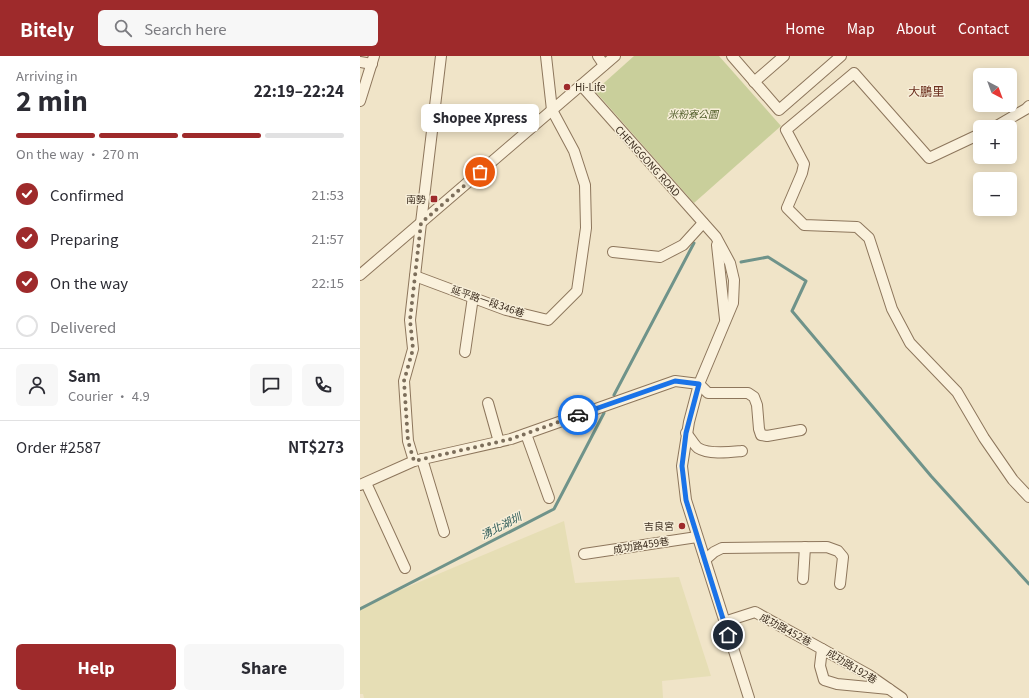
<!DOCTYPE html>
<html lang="en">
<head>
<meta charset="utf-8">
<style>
	body { margin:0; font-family:Georgia,"Noto Sans TC",serif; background:#f7f7f7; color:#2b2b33; height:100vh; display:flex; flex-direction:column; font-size:15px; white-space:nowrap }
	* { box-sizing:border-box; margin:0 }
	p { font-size:13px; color:#7c7c81 }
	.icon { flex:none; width:22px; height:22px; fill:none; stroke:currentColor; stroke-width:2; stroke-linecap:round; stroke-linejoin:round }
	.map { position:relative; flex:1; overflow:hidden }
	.sheet { display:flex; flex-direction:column; background:#fff; width:360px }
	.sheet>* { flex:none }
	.needle { width:26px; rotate:139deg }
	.controls { position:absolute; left:613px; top:12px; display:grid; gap:8px }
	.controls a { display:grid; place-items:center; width:44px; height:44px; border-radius:6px; background:#fff; box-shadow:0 2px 10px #0003; font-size:20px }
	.pin { position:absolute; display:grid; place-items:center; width:34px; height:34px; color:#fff; margin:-17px; border:2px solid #fff; border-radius:50%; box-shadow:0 1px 4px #0007 }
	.courier { position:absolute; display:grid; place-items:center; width:40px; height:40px; margin:-20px; border:3px solid #1a73e8; border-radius:50%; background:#fff; color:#222; box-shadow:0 1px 5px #0007 }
	.bubble { position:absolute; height:28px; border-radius:6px; background:#fff; box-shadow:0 2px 10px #0003; font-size:13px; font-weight:800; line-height:28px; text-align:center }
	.summary em { font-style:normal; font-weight:800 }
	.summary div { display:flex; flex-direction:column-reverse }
	.summary { display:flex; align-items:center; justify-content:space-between; height:68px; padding:0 16px }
	h1 { font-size:26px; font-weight:800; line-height:30px }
	.bar { display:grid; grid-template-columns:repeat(4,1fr); gap:6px 4px; align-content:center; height:48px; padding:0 16px }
	.bar i { height:5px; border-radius:3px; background:#e1e1e2 }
	.bar .current { background:#9e2a2b }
	.bar p { grid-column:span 4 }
	.line { display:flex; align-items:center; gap:10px; padding:0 16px; border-top:1px solid #e1e1e2 }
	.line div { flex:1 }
	.round { display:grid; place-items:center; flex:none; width:42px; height:42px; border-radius:6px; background:#f7f7f7 }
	ol { padding:0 16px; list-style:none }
	li { display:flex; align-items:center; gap:12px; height:44px }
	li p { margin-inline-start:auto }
	li .icon { padding:4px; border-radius:50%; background:#9e2a2b; color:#fff; stroke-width:4 }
	li:last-child { color:#7c7c81 }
	li i { width:22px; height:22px; border:2px solid #e1e1e2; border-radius:50% }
	.primary-button { display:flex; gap:8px; margin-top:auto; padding:8px 16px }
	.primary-button a { flex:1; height:46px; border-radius:6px; background:#9e2a2b; color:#fff; font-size:16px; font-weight:800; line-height:46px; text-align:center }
	.primary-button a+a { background:#f7f7f7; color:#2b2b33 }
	header { display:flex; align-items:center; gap:24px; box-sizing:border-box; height:56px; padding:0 20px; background:#9e2a2b; color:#fff }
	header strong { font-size:19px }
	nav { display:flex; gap:22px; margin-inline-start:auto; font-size:14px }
	.search { width:280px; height:36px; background:#f7f7f7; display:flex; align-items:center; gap:10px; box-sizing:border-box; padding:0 14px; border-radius:6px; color:#7c7c81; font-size:15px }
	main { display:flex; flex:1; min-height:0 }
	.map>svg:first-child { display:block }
	.farmland { fill:#e6deb5 }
	.green { fill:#c9cf9b }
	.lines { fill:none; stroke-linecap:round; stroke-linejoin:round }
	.stream { stroke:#6f938a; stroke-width:3 }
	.minor-casing { stroke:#8d765c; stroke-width:12 }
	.minor { stroke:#faf1dc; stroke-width:10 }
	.done { stroke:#7c6e5b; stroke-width:4; stroke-dasharray:0 7.2 }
	.route { stroke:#1a73e8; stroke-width:5 }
	.poi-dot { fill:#9e2a2b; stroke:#f7eed8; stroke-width:1.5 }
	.labels { text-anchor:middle; stroke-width:3; stroke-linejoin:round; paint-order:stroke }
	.poi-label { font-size:10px; fill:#3d2e20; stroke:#f7eed8; text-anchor:end }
	.park-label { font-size:10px; font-style:italic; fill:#4d5a26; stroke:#f7eed8 }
	.street-label { font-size:10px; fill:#3d2e20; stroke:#f7eed8 }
	.water-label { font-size:11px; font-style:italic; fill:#2f5d5a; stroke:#f7eed8 }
	.quarter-label { font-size:12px; fill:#6b2e1e; stroke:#f7eed8 }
</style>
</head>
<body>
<header>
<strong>Bitely</strong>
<div class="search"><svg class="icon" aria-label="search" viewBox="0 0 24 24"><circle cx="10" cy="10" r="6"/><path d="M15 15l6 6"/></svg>Search here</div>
<nav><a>Home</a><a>Map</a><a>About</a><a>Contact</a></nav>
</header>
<main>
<section class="sheet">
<div class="summary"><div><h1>2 min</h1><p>Arriving in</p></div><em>22:19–22:24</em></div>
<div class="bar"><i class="current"></i><i class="current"></i><i class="current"></i><i></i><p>On the way · 270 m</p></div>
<ol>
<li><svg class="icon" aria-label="check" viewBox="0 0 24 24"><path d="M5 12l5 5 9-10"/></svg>Confirmed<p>21:53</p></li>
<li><svg class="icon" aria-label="check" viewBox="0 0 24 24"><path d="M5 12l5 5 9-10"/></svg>Preparing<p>21:57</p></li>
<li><svg class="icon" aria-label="check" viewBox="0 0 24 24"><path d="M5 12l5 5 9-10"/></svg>On the way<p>22:15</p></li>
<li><i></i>Delivered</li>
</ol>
<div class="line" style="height:72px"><a class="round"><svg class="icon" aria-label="person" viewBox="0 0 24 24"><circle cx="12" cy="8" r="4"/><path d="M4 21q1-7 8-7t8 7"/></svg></a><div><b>Sam</b><p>Courier · 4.9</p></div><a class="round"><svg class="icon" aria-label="chat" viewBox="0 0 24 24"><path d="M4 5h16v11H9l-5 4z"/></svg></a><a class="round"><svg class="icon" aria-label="phone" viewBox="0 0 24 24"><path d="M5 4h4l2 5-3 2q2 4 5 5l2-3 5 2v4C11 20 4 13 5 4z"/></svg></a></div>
<div class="line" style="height:52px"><div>Order #2587</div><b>NT$273</b></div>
<div class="primary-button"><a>Help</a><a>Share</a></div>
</section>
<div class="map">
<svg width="669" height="642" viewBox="0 0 669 642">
	<rect width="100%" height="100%" fill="#f0e4c8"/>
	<!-- farmland -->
	<polygon class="farmland" points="204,465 215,527 319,521 351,620 302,625 303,642 4,642 3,638 0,638 0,551"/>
	<!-- green -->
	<polygon class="green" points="274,0 359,0 421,70 334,147 235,35"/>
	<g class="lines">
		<!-- stream -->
		<g class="stream">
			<polyline points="381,206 408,201 446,225 432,255 571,420 669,528"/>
			<polyline points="254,339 334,187"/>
			<polyline points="0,553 194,453 244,357"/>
		</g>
		<defs>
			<g id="minor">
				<polyline points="238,0 244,9"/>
				<polyline points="372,0 419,54 481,0"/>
				<polyline points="0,6 12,8"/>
				<polyline points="394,26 424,0"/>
				<polyline points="221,29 356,181 370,207 374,224 373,247 339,328 329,366 322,410 326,444 389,642"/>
				<polyline points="0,45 14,0"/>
				<polyline points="635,71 666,53 669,50"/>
				<polyline points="620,78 569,102 494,17 426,74 444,108 442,117 427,152 444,169 497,171 509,182 532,253 550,287 597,336 624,382 653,424 669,441"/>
				<polyline points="357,189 365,263"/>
				<polyline points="253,196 300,201 323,189 343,167"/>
				<polyline points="0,219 255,0"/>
				<polyline points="55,220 146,254 188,264 217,235 226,172 225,129 214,95 192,54 186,0"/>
				<polyline points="105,296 113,241"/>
				<polyline points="128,347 139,386"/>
				<path d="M326 377C330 381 334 389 338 392 349 399 371 396 382 395"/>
				<polyline points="166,378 189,442"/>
				<polyline points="62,403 84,476"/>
				<polyline points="54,405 48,385 44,325 53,293 50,264 61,167 81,0"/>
				<polyline points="6,427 45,512"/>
				<polyline points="0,429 54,405 151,383 315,325 339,328 348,337 388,337 394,341 397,349 399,373 401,379 407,380 441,374"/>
				<polyline points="224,498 337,481"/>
				<polyline points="345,504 354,496 362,492 467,491 478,495 483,501 480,528"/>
				<polyline points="443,523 445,491"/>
				<polyline points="364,566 395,556 462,593 460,610 464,624 477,628 529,633"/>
				<polyline points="462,593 509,619 542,642"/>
			</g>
		</defs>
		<!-- minor casing -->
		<use href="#minor" class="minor-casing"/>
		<!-- minor -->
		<use href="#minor" class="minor"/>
	</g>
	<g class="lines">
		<!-- done -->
		<polyline class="done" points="120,116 61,167 50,264 53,293 44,325 48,385 54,405 151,383 218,359"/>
		<!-- route -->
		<polyline class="route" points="218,359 315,325 339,328 326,377 322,410 326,444 368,579"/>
	</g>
	<!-- markers -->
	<g class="poi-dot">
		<circle cx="207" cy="31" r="4"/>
		<rect x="70" y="139" width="8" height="8" rx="2"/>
		<circle cx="322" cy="470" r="4"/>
	</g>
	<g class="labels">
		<!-- poi labels -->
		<g class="poi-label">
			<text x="215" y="35" text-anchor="start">Hi-Life</text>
			<text x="66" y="147">南勢</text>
			<text x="314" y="474">吉良宮</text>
		</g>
		<!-- park labels -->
		<g class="park-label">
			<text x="333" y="62">米粉寮公園</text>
		</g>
		<!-- street labels -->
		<g class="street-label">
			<text transform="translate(288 105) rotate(48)" y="4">CHENGGONG ROAD</text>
			<text transform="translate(128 245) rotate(19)" y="4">延平路一段346巷</text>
			<text transform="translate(281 489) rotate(-9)" y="4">成功路459巷</text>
			<text transform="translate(426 573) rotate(28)" y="4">成功路452巷</text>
			<text transform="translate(492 610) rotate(31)" y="4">成功路192巷</text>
		</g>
		<!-- water labels -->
		<g class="water-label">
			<text transform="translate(141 470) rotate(-27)" y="4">湧北湖圳</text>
		</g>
		<!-- quarter labels -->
		<g class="quarter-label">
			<text x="566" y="40">大鵬里</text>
		</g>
	</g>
</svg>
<div class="controls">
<a><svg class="needle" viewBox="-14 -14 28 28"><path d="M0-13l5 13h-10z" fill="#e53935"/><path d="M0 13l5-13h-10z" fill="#7c7c81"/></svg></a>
<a>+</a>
<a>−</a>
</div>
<div class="pin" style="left:120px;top:116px;background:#ea580c"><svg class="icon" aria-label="bag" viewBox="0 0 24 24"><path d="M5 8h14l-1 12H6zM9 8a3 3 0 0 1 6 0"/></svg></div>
<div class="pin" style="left:368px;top:579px;background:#1f2937"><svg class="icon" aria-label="home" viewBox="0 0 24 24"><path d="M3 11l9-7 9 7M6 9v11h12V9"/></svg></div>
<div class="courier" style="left:218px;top:359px"><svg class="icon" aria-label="car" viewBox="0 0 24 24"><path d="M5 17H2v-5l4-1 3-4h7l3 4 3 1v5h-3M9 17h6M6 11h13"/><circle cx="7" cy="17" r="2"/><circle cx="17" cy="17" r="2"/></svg></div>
<div class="bubble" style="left:61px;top:48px;width:118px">Shopee Xpress</div>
</div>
</main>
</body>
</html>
